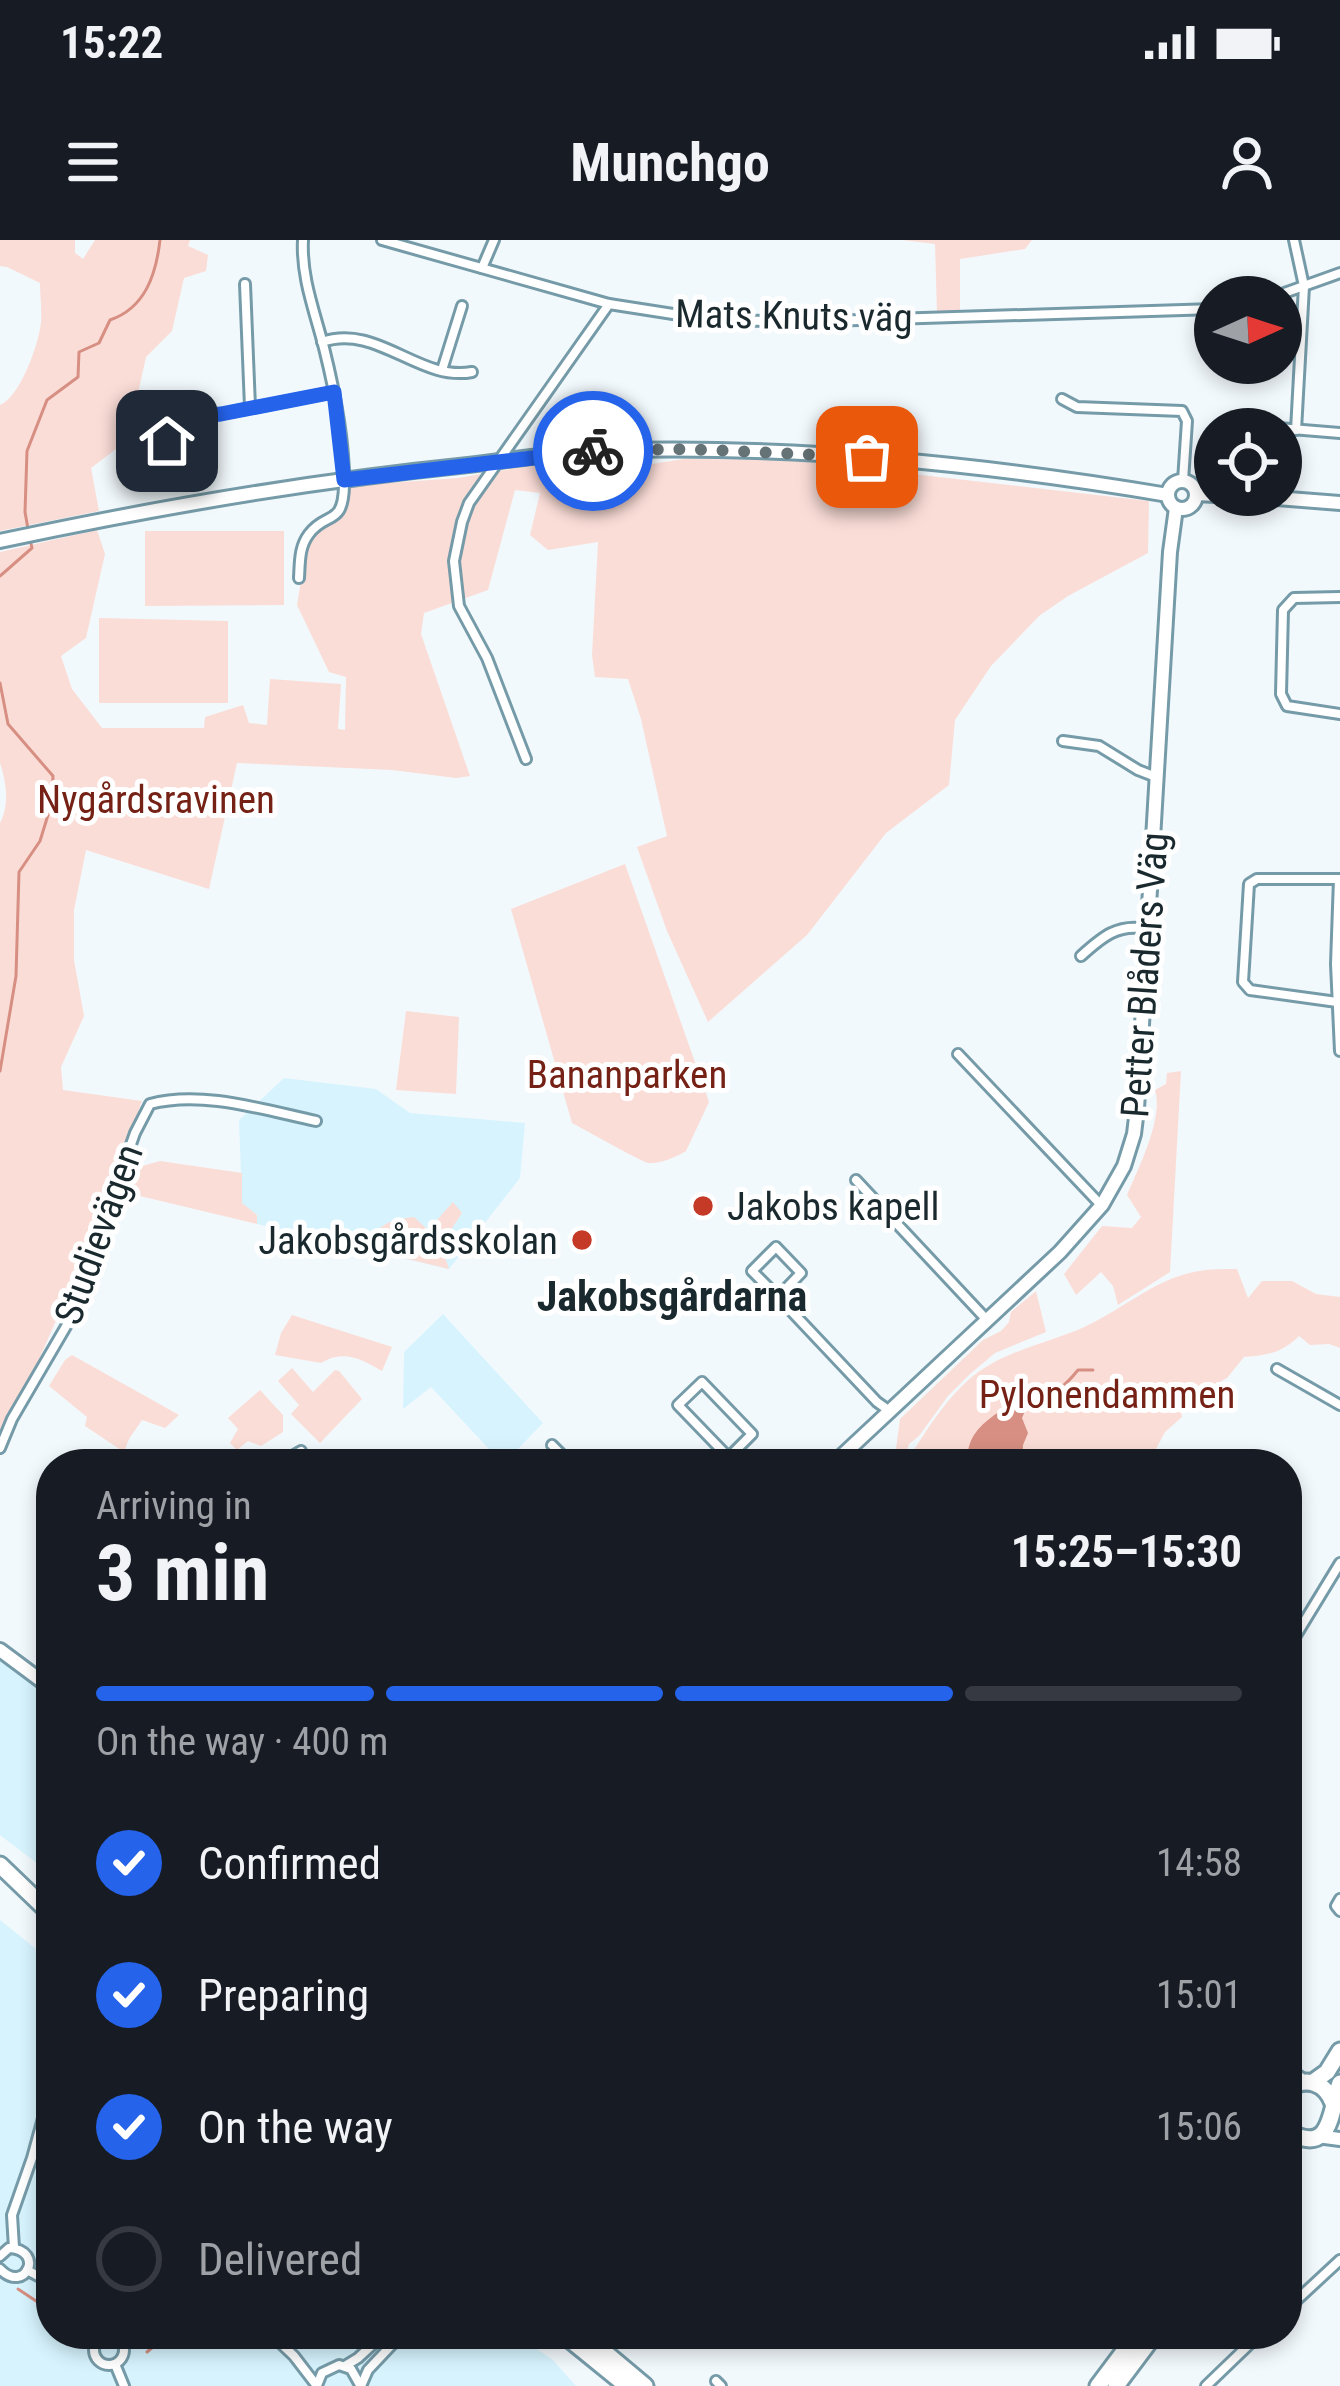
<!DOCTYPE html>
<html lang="en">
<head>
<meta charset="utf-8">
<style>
	body { margin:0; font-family:"Roboto Condensed",sans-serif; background:#20242c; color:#f1f3f6; height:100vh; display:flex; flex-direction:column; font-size:45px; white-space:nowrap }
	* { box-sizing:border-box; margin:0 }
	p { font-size:39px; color:#9ea1a6 }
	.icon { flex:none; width:66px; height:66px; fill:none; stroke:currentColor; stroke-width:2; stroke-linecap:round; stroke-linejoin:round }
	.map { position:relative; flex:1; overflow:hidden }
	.drawer { position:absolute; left:36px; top:1209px; width:1266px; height:900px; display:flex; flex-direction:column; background:#171b24; border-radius:48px; box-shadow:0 6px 18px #0003 }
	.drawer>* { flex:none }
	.needle { width:78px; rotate:87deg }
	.fabs { position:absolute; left:1194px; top:36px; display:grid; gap:24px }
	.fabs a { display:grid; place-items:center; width:108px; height:108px; border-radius:50%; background:#171b24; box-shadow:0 6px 18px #0003; font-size:60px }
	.pin { position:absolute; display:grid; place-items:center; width:102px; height:102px; color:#fff; margin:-51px; border-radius:24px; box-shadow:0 6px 18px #0006 }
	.courier { position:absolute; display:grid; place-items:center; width:120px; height:120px; margin:-60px; border:9px solid #2563eb; border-radius:50%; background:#fff; color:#222; box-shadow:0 3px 15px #0007 }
	.summary em { font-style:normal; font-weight:700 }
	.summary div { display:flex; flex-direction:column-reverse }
	.summary { display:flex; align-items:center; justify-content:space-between; height:204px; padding:0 60px }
	h1 { font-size:78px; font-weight:700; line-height:90px }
	.bar { display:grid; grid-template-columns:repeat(4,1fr); gap:18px 12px; align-content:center; height:144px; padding:0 60px }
	.bar i { height:15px; border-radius:9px; background:#363941 }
	.bar .active { background:#2563eb }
	.bar p { grid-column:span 4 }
	ol { padding:0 60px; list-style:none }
	li { display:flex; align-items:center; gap:36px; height:132px }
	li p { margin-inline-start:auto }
	li .icon { padding:12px; border-radius:50%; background:#2563eb; color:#fff; stroke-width:4 }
	li:last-child { color:#9ea1a6 }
	li i { width:66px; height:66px; border:6px solid #363941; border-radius:50% }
	.status { display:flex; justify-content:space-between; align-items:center; height:84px; padding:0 60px; background:#171b24; direction:ltr }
	.status svg { height:33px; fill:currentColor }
	header { display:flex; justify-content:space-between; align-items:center; height:156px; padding:0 60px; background:#171b24; font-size:54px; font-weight:700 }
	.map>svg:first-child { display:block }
	.built { fill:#d7f4fe }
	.green { fill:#fbddd7 }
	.water { fill:#d68f82 }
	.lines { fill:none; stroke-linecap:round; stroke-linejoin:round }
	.stream { stroke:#d68f82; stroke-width:3 }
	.street-casing { stroke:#769ba8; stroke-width:14 }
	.secondary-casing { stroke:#769ba8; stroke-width:18 }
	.highway-casing { stroke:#769ba8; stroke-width:21 }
	.street { stroke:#fff; stroke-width:8 }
	.secondary { stroke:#fff; stroke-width:12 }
	.highway { stroke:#fff; stroke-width:15 }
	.done { stroke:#657276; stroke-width:12; stroke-dasharray:0 21.6 }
	.route { stroke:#2563eb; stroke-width:15 }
	.poi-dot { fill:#c53927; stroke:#fff; stroke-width:4.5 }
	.labels { text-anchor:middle; stroke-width:10; stroke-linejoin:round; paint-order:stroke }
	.street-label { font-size:39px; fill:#19292e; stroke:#fff }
	.park-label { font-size:39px; fill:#752115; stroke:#fff }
	.poi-label { font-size:39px; fill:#19292e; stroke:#fff; text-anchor:start }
	.neighbourhood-label { font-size:42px; font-weight:bold; fill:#19292e; stroke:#fff }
</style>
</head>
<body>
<div class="status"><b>15:22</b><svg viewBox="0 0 49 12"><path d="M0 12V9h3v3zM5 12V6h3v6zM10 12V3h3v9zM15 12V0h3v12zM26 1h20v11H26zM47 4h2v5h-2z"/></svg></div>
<header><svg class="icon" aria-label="menu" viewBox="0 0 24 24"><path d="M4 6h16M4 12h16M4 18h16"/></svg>Munchgo<svg class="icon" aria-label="person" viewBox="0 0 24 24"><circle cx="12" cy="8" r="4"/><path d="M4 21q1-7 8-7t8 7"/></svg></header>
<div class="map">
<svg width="1340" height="2146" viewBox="0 0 1340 2146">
	<rect width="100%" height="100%" fill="#f2f9fc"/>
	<!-- built -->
	<g class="built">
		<polygon points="284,838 376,849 410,873 525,883 520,938 449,1029 257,984 257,975 242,964 239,880"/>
		<polygon points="443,1074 543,1183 503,1224 431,1147 403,1169 404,1112"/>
		<polygon points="0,1416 51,1454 51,1634 0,1595"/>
		<polygon points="0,1680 51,1721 51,2094 515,2094 553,2120 576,2146 0,2146"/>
	</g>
	<!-- green -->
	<g class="green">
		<path d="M0 0H75V13L83 19 95 0H190L188 6 208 15 206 31 184 38 172 91 146 117 134 171 116 209 91 228 99 271 0 291V165C20 157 39 104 41 82 42 69 40 56 40 43L7 27 0 26Z"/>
		<polygon points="902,0 1032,0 1025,9 960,19 960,72 937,73 935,4"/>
		<path d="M648 216 645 225 684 219 789 220 1149 261 1148 313 1068 356 1039 376 991 426 955 480 949 545 886 593 807 695 708 782 667 691 637 607 667 596 641 479 628 439 595 437 592 415 598 302 548 310 530 295 540 253 515 250 488 350 424 373 421 394 470 536 456 538 392 530 237 523 209 649 86 610 74 670V720L84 776 61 827 63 850 142 861C101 977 55 1091 0 1201V583C10 564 6 542 0 523V312L97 290 105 314 86 398 61 416 72 449 102 488H204L205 477 243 465 249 483 267 485 270 439 341 444 338 489 345 490 346 437 329 432 297 365 306 310 320 289 346 272 347 246 458 238 562 220Z"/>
		<polygon points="145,291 284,291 284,365 145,366"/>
		<polygon points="99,378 228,381 228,463 99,463"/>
		<path d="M625 624 709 862 686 911C676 917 660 924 649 923 643 923 584 889 572 883L511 669Z"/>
		<polygon points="406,771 459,777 456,854 396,850"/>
		<path d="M1181 831 1170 1032 1118 1065 1113 1046 1101 1032 1076 1055 1064 1034 1102 986 1132 988 1141 977 1127 955C1138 929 1164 878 1155 850L1166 844 1167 833Z"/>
		<polygon points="160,921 242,933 242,963 257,975 257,984 123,952 131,929"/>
		<path d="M453 962 462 973 441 1005 449 1029 366 1009C376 985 388 980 414 977L428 990Z"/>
		<path d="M1237 1029 1248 1058 1262 1041H1292L1316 1054 1340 1057V1108L1329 1104 1310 1105 1299 1096C1282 1113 1268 1115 1244 1117L1227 1138 1180 1164 1182 1177 1165 1192 1148 1224H905C925 1193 944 1160 973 1136 1004 1112 1039 1105 1075 1091 1117 1075 1153 1038 1199 1031 1212 1029 1224 1029 1237 1029Z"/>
		<polygon points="1036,1051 1046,1092 995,1113 970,1134 948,1156 919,1196 909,1204 903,1224 894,1224 900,1179 983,1100 1001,1091 1009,1082 1011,1072"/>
		<path d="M292 1075 392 1107 382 1131C362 1119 343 1109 321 1123L275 1115 281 1093Z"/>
		<polygon points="72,1115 179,1175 165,1188 142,1180 129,1199 124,1212 85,1186 87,1177 49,1146 65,1120"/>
		<polygon points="292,1128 313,1152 335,1130 339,1131 362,1159 320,1203 291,1174 299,1165 278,1141"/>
		<polygon points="260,1150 283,1175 283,1192 261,1206 248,1201 237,1210 230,1203 238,1189 228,1178"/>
	</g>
	<!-- water -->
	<path class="water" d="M1024 1155 1037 1162 1025 1171 1022 1178 1028 1193 1023 1205 1022 1224H964C968 1214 968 1204 974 1195 985 1178 1007 1168 1024 1155Z"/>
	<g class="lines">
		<!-- stream -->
		<g class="stream">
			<path d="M28 289 25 272 27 211 47 160 78 137 79 112 99 103 110 80C145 68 156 35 160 0"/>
			<polyline points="0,336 32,308 30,299"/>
			<polyline points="0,443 8,484 53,536 52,562 40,601 19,632 16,736 0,831"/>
			<path d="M1037 1162C1055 1154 1066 1145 1078 1130H1093"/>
			<polyline points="18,2049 39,2063 51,2079"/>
			<polyline points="147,2112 168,2094"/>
		</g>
		<defs>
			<g id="street">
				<polyline points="382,0 609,64 705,79 796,82 1215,69"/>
				<polyline points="1294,0 1304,46 1296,190"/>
				<polyline points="482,28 494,0"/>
				<polyline points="245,44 250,167"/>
				<polyline points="1273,57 1340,33"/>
				<path d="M322 102C377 83 419 142 472 132"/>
				<polyline points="442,130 462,66"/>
				<polyline points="1062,159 1077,167 1182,171 1187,181 1183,241"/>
				<polyline points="1243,185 1340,193"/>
				<polyline points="167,215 167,201 175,182 185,177 221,174 334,152"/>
				<path d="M299 338C300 322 299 307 309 294 326 271 343 287 344 246 345 201 335 152 324 108 315 72 301 38 303 0"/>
				<polyline points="1340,357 1294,358 1283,370 1281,454 1287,466 1340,474"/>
				<polyline points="1063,501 1099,506 1138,530 1156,537"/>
				<polyline points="526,519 487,418 459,366 454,321 462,282 469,263 609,64"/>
				<polyline points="1339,639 1336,724 1340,811"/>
				<path d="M1081 716C1102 697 1118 683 1147 689"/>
				<polyline points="1337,762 1250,750 1243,742 1249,644 1257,639 1339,639"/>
				<polyline points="958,814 1101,965"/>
				<polyline points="856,940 986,1079"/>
				<polyline points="778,1057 752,1031 776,1007 801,1033 778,1057 877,1162 891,1172"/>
				<polyline points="1277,1129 1340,1165"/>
				<polyline points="552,1205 571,1224"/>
				<path d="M0 1208 12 1179 68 1083 135 893 150 864C202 850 264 870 316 881"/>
				<polyline points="729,1217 752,1194 702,1142 678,1165 735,1224"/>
				<polyline points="278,1224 301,1211"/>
				<polyline points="1287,1410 1340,1323"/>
				<polyline points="1340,1659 1336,1666 1340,1671"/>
				<polyline points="14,2008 12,1975 32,1918 51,1849"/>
				<path d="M0 2016 9 2008C46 2010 25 2055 0 2029"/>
				<polyline points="27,2030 51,2043"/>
				<polyline points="1287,2069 1340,2020"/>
				<polyline points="271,2094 294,2116 317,2146"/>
				<circle cx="109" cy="2110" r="15"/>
				<polyline points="115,2124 124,2146"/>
				<polyline points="345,2126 358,2118 384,2094"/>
				<polyline points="716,2141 721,2146"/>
				<polyline points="318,2143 322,2133 339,2125 351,2129 360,2145"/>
				<polyline points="361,2146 368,2130 402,2094"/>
				<polyline points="1206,2146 1260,2094"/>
			</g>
			<g id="secondary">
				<circle cx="1182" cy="255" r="14"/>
				<polyline points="1197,254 1215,255"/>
				<polyline points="1239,255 1340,263"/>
				<path d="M0 301C154 268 311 241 468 225 510 220 553 213 595 211 787 204 979 223 1168 255"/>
				<polyline points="833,1224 1060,1012 1102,965 1124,926 1134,894 1137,869 1170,312 1176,268"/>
				<polyline points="0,1410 51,1448"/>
				<polyline points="1287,1830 1303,1841"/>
				<polyline points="1317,1896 1340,1899"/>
			</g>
			<g id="highway">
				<polyline points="0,1625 51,1674"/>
				<polyline points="1313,1842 1327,1832 1340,1811"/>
				<path d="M1287 1849C1306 1836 1325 1842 1333 1863"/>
				<path d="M1287 1891C1333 1918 1330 1869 1340 1843"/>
				<polyline points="563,2094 627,2146"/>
				<polyline points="583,2094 645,2146"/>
				<polyline points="1098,2146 1137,2094"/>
				<polyline points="1116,2146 1155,2094"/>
			</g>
		</defs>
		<!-- street casing -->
		<use href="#street" class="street-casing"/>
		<!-- secondary casing -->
		<use href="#secondary" class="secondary-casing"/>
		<!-- highway casing -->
		<use href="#highway" class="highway-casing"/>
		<!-- street -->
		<use href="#street" class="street"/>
		<!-- secondary -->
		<use href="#secondary" class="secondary"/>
		<!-- highway -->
		<use href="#highway" class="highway"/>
	</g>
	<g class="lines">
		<!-- done -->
		<polyline class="done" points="593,211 686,209 867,217"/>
		<!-- route -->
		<polyline class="route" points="167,201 175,182 185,177 221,174 334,152 344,240 593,211"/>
	</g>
	<!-- markers -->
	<g class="poi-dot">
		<circle cx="703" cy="966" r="12"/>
		<circle cx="582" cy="1000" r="12"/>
	</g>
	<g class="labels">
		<!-- street labels -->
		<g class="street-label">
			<text transform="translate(794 75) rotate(1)" y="14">Mats Knuts väg</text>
			<text transform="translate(1144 735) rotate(-86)" y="14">Petter Blåders Väg</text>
			<text transform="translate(98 994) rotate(-70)" y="14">Studievägen</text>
		</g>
		<!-- park labels -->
		<g class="park-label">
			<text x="156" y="573">Nygårdsravinen</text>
			<text x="627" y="848">Bananparken</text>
			<text x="1107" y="1168">Pylonendammen</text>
		</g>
		<!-- poi labels -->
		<g class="poi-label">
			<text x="727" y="980">Jakobs kapell</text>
			<text x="558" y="1014" text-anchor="end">Jakobsgårdsskolan</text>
		</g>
		<!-- neighbourhood labels -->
		<g class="neighbourhood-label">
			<text x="672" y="1071">Jakobsgårdarna</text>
		</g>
	</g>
</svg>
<div class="fabs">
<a><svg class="needle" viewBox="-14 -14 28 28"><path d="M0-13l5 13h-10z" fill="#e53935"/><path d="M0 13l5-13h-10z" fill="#9ea1a6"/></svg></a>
<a><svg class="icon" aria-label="locate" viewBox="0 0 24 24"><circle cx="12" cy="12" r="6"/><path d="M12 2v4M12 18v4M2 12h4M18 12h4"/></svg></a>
</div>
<div class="pin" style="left:867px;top:217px;background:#ea580c"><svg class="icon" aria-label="bag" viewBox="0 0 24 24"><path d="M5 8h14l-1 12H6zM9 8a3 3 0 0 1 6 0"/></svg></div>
<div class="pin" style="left:167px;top:201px;background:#1f2937"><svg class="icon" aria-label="home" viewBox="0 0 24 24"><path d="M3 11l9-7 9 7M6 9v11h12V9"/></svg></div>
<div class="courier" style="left:593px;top:211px"><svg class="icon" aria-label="bike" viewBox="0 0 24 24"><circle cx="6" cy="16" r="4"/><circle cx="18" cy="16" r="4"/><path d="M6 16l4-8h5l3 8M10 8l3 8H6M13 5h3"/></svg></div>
<section class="drawer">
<div class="summary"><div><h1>3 min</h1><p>Arriving in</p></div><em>15:25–15:30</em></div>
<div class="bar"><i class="active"></i><i class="active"></i><i class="active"></i><i></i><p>On the way · 400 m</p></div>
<ol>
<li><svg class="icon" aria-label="check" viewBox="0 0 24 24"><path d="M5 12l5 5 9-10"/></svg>Confirmed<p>14:58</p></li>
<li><svg class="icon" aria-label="check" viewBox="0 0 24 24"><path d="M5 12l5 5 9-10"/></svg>Preparing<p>15:01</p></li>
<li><svg class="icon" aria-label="check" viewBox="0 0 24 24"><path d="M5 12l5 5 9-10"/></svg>On the way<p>15:06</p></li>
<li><i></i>Delivered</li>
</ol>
</section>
</div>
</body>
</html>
